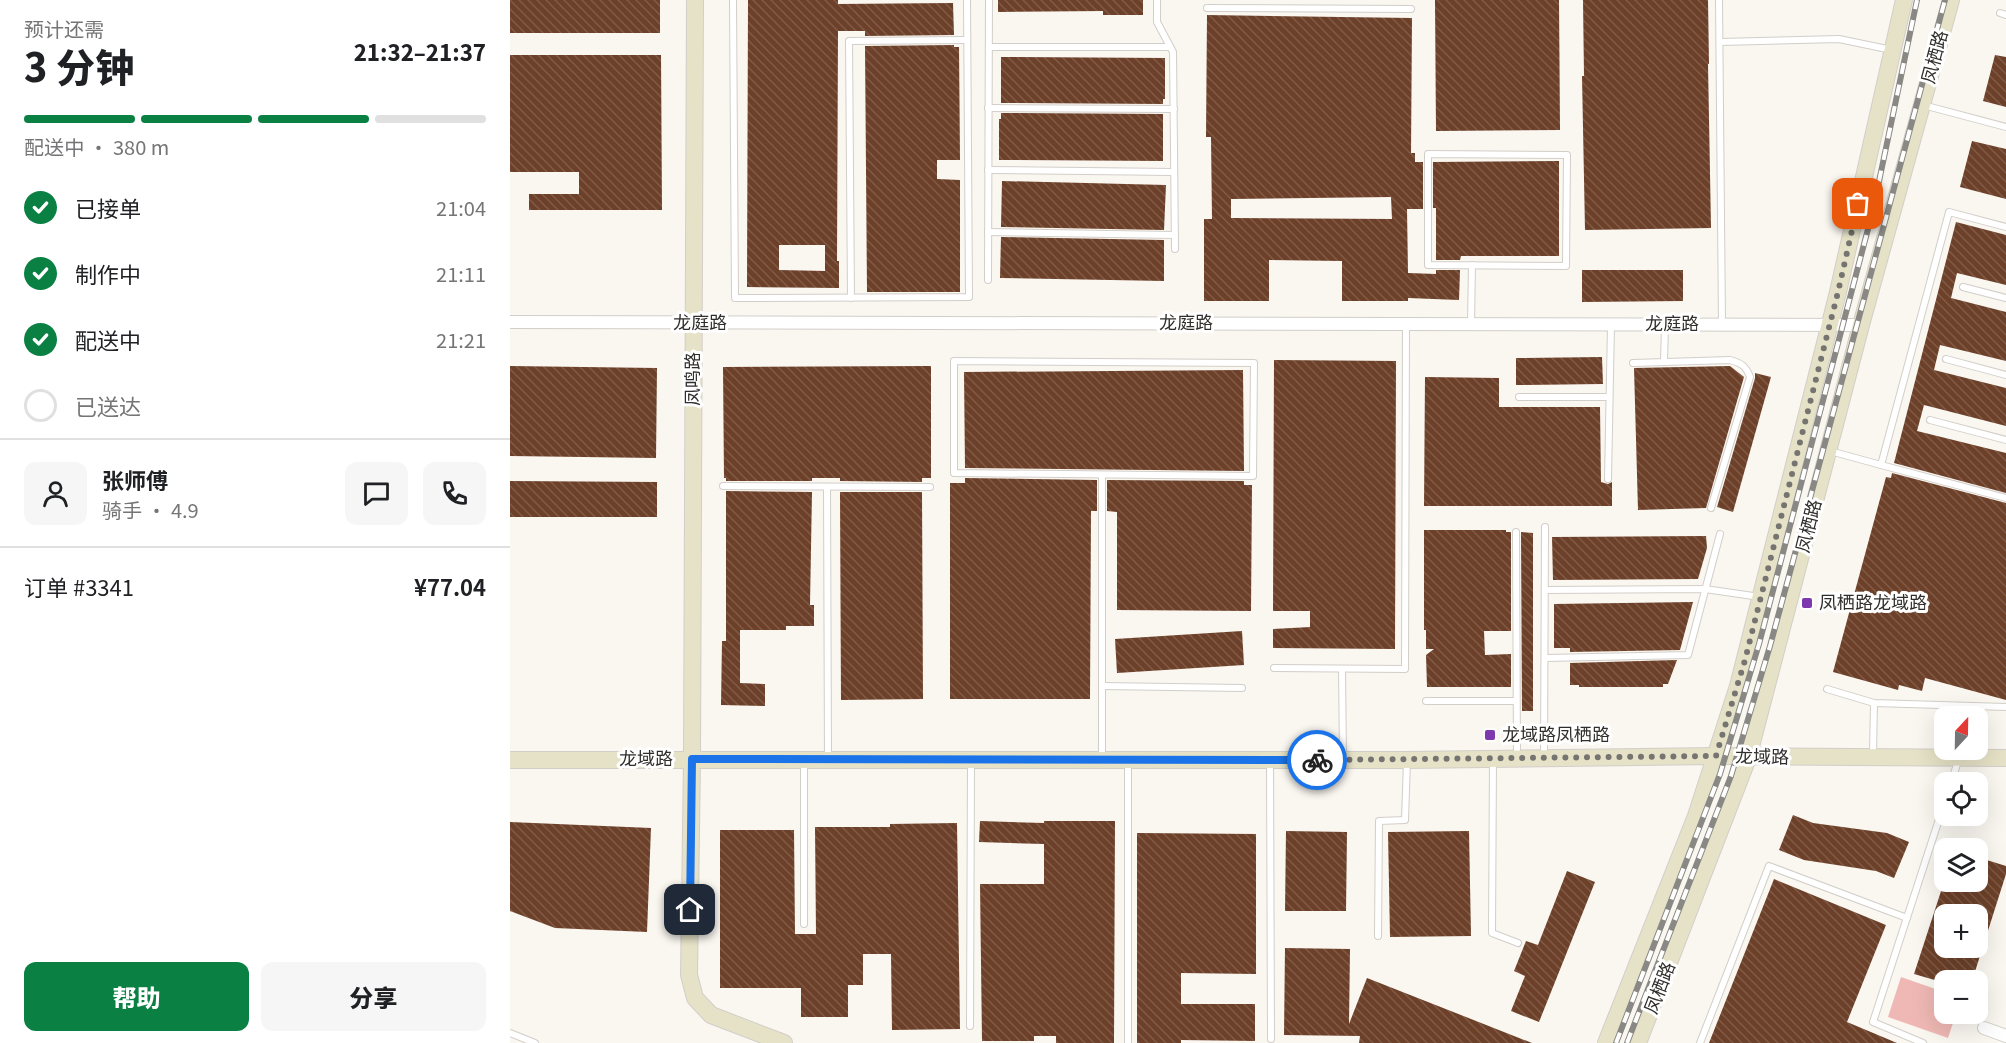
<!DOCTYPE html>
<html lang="zh">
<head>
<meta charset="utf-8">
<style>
	body { margin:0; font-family:Georgia,"Noto Sans SC",serif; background:#f6f6f6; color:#202124; height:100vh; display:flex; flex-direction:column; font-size:22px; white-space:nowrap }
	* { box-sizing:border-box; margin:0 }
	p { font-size:20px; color:#757577 }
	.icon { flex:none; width:33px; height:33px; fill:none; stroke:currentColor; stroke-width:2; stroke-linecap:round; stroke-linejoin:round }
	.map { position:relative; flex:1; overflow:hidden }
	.drawer { display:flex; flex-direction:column; background:#fff; width:510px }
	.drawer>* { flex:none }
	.needle { width:39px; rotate:22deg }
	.controls { position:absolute; left:1424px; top:706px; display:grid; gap:12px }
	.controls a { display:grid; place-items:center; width:54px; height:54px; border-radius:12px; background:#fff; box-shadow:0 6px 24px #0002; font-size:30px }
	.pin { position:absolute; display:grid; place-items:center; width:51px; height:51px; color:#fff; margin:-26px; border-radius:12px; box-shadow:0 3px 9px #0006 }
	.courier { position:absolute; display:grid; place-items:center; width:60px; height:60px; margin:-30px; border:4px solid #1a73e8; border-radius:50%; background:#fff; color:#222; box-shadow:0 2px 8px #0007 }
	.headline em { font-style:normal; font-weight:800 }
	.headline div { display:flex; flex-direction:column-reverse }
	.headline { display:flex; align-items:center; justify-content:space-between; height:102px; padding:0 24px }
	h1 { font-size:39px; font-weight:800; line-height:45px }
	.bar { display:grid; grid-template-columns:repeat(4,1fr); gap:9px 6px; align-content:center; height:72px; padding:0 24px }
	.bar i { height:8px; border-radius:4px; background:#e0e0e0 }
	.bar .current { background:#0b8043 }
	.bar p { grid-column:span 4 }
	.line { display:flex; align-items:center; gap:15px; padding:0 24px; border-top:2px solid #e0e0e0 }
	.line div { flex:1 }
	.round { display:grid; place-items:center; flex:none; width:63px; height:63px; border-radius:12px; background:#f6f6f6 }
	ol { padding:0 24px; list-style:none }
	li { display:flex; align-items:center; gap:18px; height:66px }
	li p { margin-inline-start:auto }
	li .icon { padding:6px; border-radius:50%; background:#0b8043; color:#fff; stroke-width:4 }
	li:last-child { color:#757577 }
	li i { width:33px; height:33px; border:3px solid #e0e0e0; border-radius:50% }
	.button { display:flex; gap:12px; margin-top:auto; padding:12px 24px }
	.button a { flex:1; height:69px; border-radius:12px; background:#0b8043; color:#fff; font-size:24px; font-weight:800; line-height:69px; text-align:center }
	.button a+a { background:#f6f6f6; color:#202124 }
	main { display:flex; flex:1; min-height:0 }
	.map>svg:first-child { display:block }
	.park { fill:#efb8b4 }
	.building { fill:url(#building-back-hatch); fill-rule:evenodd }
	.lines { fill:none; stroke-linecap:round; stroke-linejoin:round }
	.lane-casing { stroke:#d2cec9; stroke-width:8 }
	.street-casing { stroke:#d2cec9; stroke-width:14 }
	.secondary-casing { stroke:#d2cec9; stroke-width:18 }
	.lane { stroke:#fff; stroke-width:6 }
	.street { stroke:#fff; stroke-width:12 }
	.secondary { stroke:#e6e2c7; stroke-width:16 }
	.rail-casing { stroke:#8a8884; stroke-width:6 }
	.rail { stroke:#fff; stroke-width:4; stroke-dasharray:11; stroke-linecap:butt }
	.done { stroke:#767471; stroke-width:6; stroke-dasharray:0 10.8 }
	.route { stroke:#1a73e8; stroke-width:8 }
	.poi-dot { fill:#7d39ad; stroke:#fff; stroke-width:2 }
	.labels { text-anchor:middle; stroke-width:6; stroke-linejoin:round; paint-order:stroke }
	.street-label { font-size:18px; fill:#2f2e2c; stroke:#fff }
	.poi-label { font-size:18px; fill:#2f2e2c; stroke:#fff; text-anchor:start }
</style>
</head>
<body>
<main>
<section class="drawer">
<div class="headline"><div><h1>3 分钟</h1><p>预计还需</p></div><em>21:32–21:37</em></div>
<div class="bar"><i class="current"></i><i class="current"></i><i class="current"></i><i></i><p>配送中 · 380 m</p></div>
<ol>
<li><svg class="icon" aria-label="check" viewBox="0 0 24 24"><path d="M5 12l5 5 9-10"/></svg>已接单<p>21:04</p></li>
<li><svg class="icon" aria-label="check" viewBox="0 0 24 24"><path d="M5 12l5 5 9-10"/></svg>制作中<p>21:11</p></li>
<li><svg class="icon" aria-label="check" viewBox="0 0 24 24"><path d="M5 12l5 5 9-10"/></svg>配送中<p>21:21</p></li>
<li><i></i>已送达</li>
</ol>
<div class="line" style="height:108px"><a class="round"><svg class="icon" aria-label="person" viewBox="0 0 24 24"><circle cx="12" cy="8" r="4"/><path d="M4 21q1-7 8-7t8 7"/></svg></a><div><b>张师傅</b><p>骑手 · 4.9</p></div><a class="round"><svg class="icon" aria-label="chat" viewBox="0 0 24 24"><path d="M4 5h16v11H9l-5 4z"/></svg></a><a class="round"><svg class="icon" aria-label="phone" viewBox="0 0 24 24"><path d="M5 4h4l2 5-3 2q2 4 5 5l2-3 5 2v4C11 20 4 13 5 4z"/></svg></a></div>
<div class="line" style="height:78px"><div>订单 #3341</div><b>¥77.04</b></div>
<div class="button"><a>帮助</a><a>分享</a></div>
</section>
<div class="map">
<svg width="1496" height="1043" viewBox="0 0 1496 1043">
	<defs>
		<pattern id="building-back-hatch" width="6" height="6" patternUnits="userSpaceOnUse" patternTransform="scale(1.5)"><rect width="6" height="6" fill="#6d4129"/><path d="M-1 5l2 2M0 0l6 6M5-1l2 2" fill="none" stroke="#7e5a47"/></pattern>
	</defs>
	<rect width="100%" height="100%" fill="#faf6f0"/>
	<!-- park -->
	<polygon class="park" points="1391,977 1434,992 1434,1014 1446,1014 1438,1038 1378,1017"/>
	<!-- building -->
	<g class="building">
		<rect x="0" y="0" width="150" height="33"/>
		<path d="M238 0H328V4L443 3 444 35 355 36V31H328L327 261H329V288L237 287ZM269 245H315V271L269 270Z"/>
		<polygon points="488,0 633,0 633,15 593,15 593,11 488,12"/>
		<polygon points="925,0 1049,0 1050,130 926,131"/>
		<polygon points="1073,0 1198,0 1199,64 1198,64 1201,228 1075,230 1072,76 1074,76"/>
		<path d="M697 15 902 18 901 153H905V162H913V209H897L898 273 926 274V270H950L949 300 898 298V301H832V261L759 260V301H694V219H702L701 137H696ZM881 197 882 219 721 218V199Z"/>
		<polygon points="444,45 444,47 449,47 450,160 427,160 427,179 450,180 450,292 357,292 355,46"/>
		<polygon points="0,55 151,55 152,210 19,210 19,194 69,194 69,172 0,172"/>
		<polygon points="1485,55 1496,57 1496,107 1473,101"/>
		<polygon points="491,57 655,58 655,99 653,99 653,104 491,103"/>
		<polygon points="491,113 653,114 653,161 489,160 489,119 491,119"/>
		<polygon points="1462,141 1496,149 1496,199 1450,187"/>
		<polygon points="1049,161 1049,256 951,256 950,260 926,260 926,208 923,208 923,162"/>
		<polygon points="492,181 656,185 654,230 491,227"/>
		<polygon points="1446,222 1496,235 1496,285 1447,273 1441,298 1496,312 1496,361 1430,345 1424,370 1496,388 1496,426 1414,405 1407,431 1496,453 1496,493 1384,463"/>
		<polygon points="491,237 654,240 654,281 490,278"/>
		<polygon points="1072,270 1173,270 1173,301 1072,302"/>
		<polygon points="1092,357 1093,384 1006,385 1006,358"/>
		<polygon points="764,360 886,361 885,649 763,648 763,629 800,627 800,611 763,611"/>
		<polygon points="0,366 147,368 146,458 0,456"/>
		<polygon points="421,366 421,478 412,478 412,482 330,481 330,478 302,478 302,481 216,481 216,478 214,478 213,367"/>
		<polygon points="1220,366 1234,377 1196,508 1128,510 1124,368"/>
		<polygon points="733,370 734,471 455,468 454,372"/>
		<polygon points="1245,373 1261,377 1223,512 1207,507 1245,378"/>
		<polygon points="915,377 989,378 989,407 1090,407 1091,482 1098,484 1102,482 1102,506 914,506"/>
		<polygon points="1382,473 1496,503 1496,700 1415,678 1412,691 1389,685 1388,690 1323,672 1376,477 1381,478"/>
		<polygon points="455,478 587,480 587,511 581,511 580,699 440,699 440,483 455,483"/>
		<polygon points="597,480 734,481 734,485 742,485 741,611 607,610 607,512 597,511"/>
		<polygon points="0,481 147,482 147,517 0,517"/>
		<polygon points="216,491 302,492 300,605 304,605 304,626 276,626 276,630 230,630 230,683 255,684 255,706 211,705 212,641 216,641"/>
		<polygon points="330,492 412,492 413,699 331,700"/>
		<polygon points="914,530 996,530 996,532 1001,532 1001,631 974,631 975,655 1001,654 1001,687 917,687 916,655 924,649 916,649 916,630 914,630"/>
		<polygon points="1011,532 1023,533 1023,711 1012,711"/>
		<polygon points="1196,536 1197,548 1188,579 1043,580 1042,537"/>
		<polygon points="1183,602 1170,650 1060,652 1060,648 1044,648 1044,604"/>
		<polygon points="732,631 734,665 607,673 605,639"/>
		<polygon points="1167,660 1158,684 1153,684 1153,687 1069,687 1069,685 1060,685 1060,663"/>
		<polygon points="1283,815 1303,823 1377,833 1399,842 1384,878 1366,871 1294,860 1269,850"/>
		<polygon points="470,821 534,823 534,821 605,821 604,1043 546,1043 546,1036 524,1036 524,1041 472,1041 470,884 534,884 534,844 469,842"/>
		<polygon points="0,822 141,828 137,932 45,928 0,911"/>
		<polygon points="447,823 450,1029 382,1030 381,954 353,954 353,985 338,985 338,1017 291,1017 291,988 210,988 210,830 284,830 285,934 306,934 305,827 380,827 380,824"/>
		<polygon points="776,831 837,832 836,911 775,911"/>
		<polygon points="959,831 961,936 880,937 878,832"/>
		<polygon points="627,833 746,834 746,974 671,973 671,1004 745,1004 745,1041 671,1040 671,1043 627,1043"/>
		<path d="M1467 857 1496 866V874L1462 981H1428L1404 974 1434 882H1467ZM1434 915H1467V948H1434Z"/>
		<polygon points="1057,871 1085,882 1029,1022 1001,1011 1015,976 1004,971 1016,941 1028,945"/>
		<polygon points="1264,879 1376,925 1337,1022 1387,1043 1199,1043"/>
		<polygon points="775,948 840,949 839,1024 857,978 1022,1043 849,1043 850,1036 774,1035"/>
	</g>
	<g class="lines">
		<defs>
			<g id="lane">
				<polyline points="223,0 225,298 459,297 457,0"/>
				<polyline points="647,0 647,22 663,52 665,249"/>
				<polyline points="1209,0 1212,324"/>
				<polyline points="697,8 901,9"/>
				<polyline points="1490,13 1496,15"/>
				<polyline points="1210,42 1329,39 1382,50"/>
				<polyline points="479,47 660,47"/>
				<polyline points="1413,105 1496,127"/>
				<polyline points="478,108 664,109"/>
				<polygon points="918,154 1057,155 1056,266 918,265"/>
				<polyline points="478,170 664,172"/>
				<polyline points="1496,227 1439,212 1371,465 1496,498"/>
				<polyline points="478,232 665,235"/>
				<polyline points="478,280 479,0"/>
				<polyline points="1453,287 1496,298"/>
				<polyline points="341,298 339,41 457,40"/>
				<polyline points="961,324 962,265"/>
				<polyline points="1436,359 1496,375"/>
				<polygon points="444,361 744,363 743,476 444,473"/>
				<polyline points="1154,362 1155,325"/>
				<path d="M1123 363 1220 360C1231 363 1236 366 1240 377L1201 508"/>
				<polyline points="1009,397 1099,397"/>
				<polyline points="1420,420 1496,440"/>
				<polyline points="1320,451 1371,465"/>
				<polyline points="1098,479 1101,325"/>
				<polyline points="213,486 420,487"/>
				<polyline points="317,487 318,759"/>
				<polyline points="1006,532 1007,758"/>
				<polyline points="1035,590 1195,589 1250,597"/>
				<polyline points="1035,658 1178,655 1210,534"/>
				<polyline points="764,668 895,669 896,324"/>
				<polyline points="832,669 833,759"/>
				<polyline points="592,686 732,688"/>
				<polyline points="1317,689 1364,703 1496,707"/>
				<polyline points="916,701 1006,701"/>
				<polyline points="1363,754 1364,703"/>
				<polyline points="1034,758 1035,527"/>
				<polyline points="592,759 592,475"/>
				<polyline points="983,759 982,933 1008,943"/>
				<polyline points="760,760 761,1039"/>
				<polyline points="1441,783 1448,761"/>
				<polyline points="294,924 294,763"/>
				<polyline points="868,936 869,821 895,820 897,760"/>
				<polyline points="460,1026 461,762"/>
				<polyline points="0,1033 25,1043"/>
				<polyline points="618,1043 618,762"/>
				<polyline points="1190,1043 1259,866 1397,918"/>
				<polyline points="1413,1043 1363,1022 1434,804"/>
			</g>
			<g id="street">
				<polyline points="0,322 1351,325"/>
				<polyline points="1474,1028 1496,1036"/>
			</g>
			<g id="secondary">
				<polyline points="185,0 182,759 179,975 185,998 201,1015 274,1043"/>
				<polyline points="0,760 897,760 1206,756 1496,758"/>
				<polyline points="1096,1043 1186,816 1228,686 1328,292 1394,0"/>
				<polyline points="1128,1043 1238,758 1351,325 1441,0"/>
			</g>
		</defs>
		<!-- lane casing -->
		<use href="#lane" class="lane-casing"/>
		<!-- street casing -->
		<use href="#street" class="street-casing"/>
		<!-- secondary casing -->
		<use href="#secondary" class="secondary-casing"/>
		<!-- lane -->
		<use href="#lane" class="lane"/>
		<!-- street -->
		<use href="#street" class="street"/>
		<!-- secondary -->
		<use href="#secondary" class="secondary"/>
		<defs>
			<g id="rail">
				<polyline points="1106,1043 1210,774 1249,644 1363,210 1407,0"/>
				<polyline points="1117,1043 1221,776 1260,646 1435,0"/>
			</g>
		</defs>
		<!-- rail casing -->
		<use href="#rail" class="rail-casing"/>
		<!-- rail -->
		<use href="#rail" class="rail"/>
	</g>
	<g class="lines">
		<!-- done -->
		<polyline class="done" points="807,760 1206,756 1235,660 1328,292 1348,204"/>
		<!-- route -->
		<polyline class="route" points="180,910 182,759 807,760"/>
	</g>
	<!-- markers -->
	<g class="poi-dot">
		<rect x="1291" y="597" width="12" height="12" rx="3"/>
		<rect x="974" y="729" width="12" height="12" rx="3"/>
	</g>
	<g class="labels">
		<!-- street labels -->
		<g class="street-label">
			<text transform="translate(1425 57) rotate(-75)" y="6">凤栖路</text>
			<text x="190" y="329">龙庭路</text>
			<text x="676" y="329">龙庭路</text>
			<text x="1162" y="330">龙庭路</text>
			<text transform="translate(183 379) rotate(-90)" y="6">凤鸣路</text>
			<text transform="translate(1299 526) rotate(-76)" y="6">凤栖路</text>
			<text transform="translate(1252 757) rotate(1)" y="6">龙域路</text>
			<text x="136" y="765">龙域路</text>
			<text transform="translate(1150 988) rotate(-69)" y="6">凤栖路</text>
		</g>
		<!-- poi labels -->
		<g class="poi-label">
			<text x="1309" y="609">凤栖路龙域路</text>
			<text x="992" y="741">龙域路凤栖路</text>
		</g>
	</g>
</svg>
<div class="controls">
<a><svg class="needle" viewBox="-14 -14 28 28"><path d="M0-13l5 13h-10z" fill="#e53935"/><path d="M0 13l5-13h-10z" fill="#757577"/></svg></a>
<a><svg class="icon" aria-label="locate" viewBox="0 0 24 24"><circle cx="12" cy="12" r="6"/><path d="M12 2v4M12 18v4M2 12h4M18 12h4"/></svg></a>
<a><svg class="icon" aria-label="layers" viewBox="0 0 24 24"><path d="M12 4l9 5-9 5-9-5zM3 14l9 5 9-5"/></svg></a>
<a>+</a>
<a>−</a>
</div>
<div class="pin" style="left:1348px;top:204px;background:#ea580c"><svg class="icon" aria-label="bag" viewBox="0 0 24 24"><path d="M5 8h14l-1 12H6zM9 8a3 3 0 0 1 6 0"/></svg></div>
<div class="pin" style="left:180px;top:910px;background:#1f2937"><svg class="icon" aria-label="home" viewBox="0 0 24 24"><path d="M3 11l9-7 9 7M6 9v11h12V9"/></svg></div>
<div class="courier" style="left:807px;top:760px"><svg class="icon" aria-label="bike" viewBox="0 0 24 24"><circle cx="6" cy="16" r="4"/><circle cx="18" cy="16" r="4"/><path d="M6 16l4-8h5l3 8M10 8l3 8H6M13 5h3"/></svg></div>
</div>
</main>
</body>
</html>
